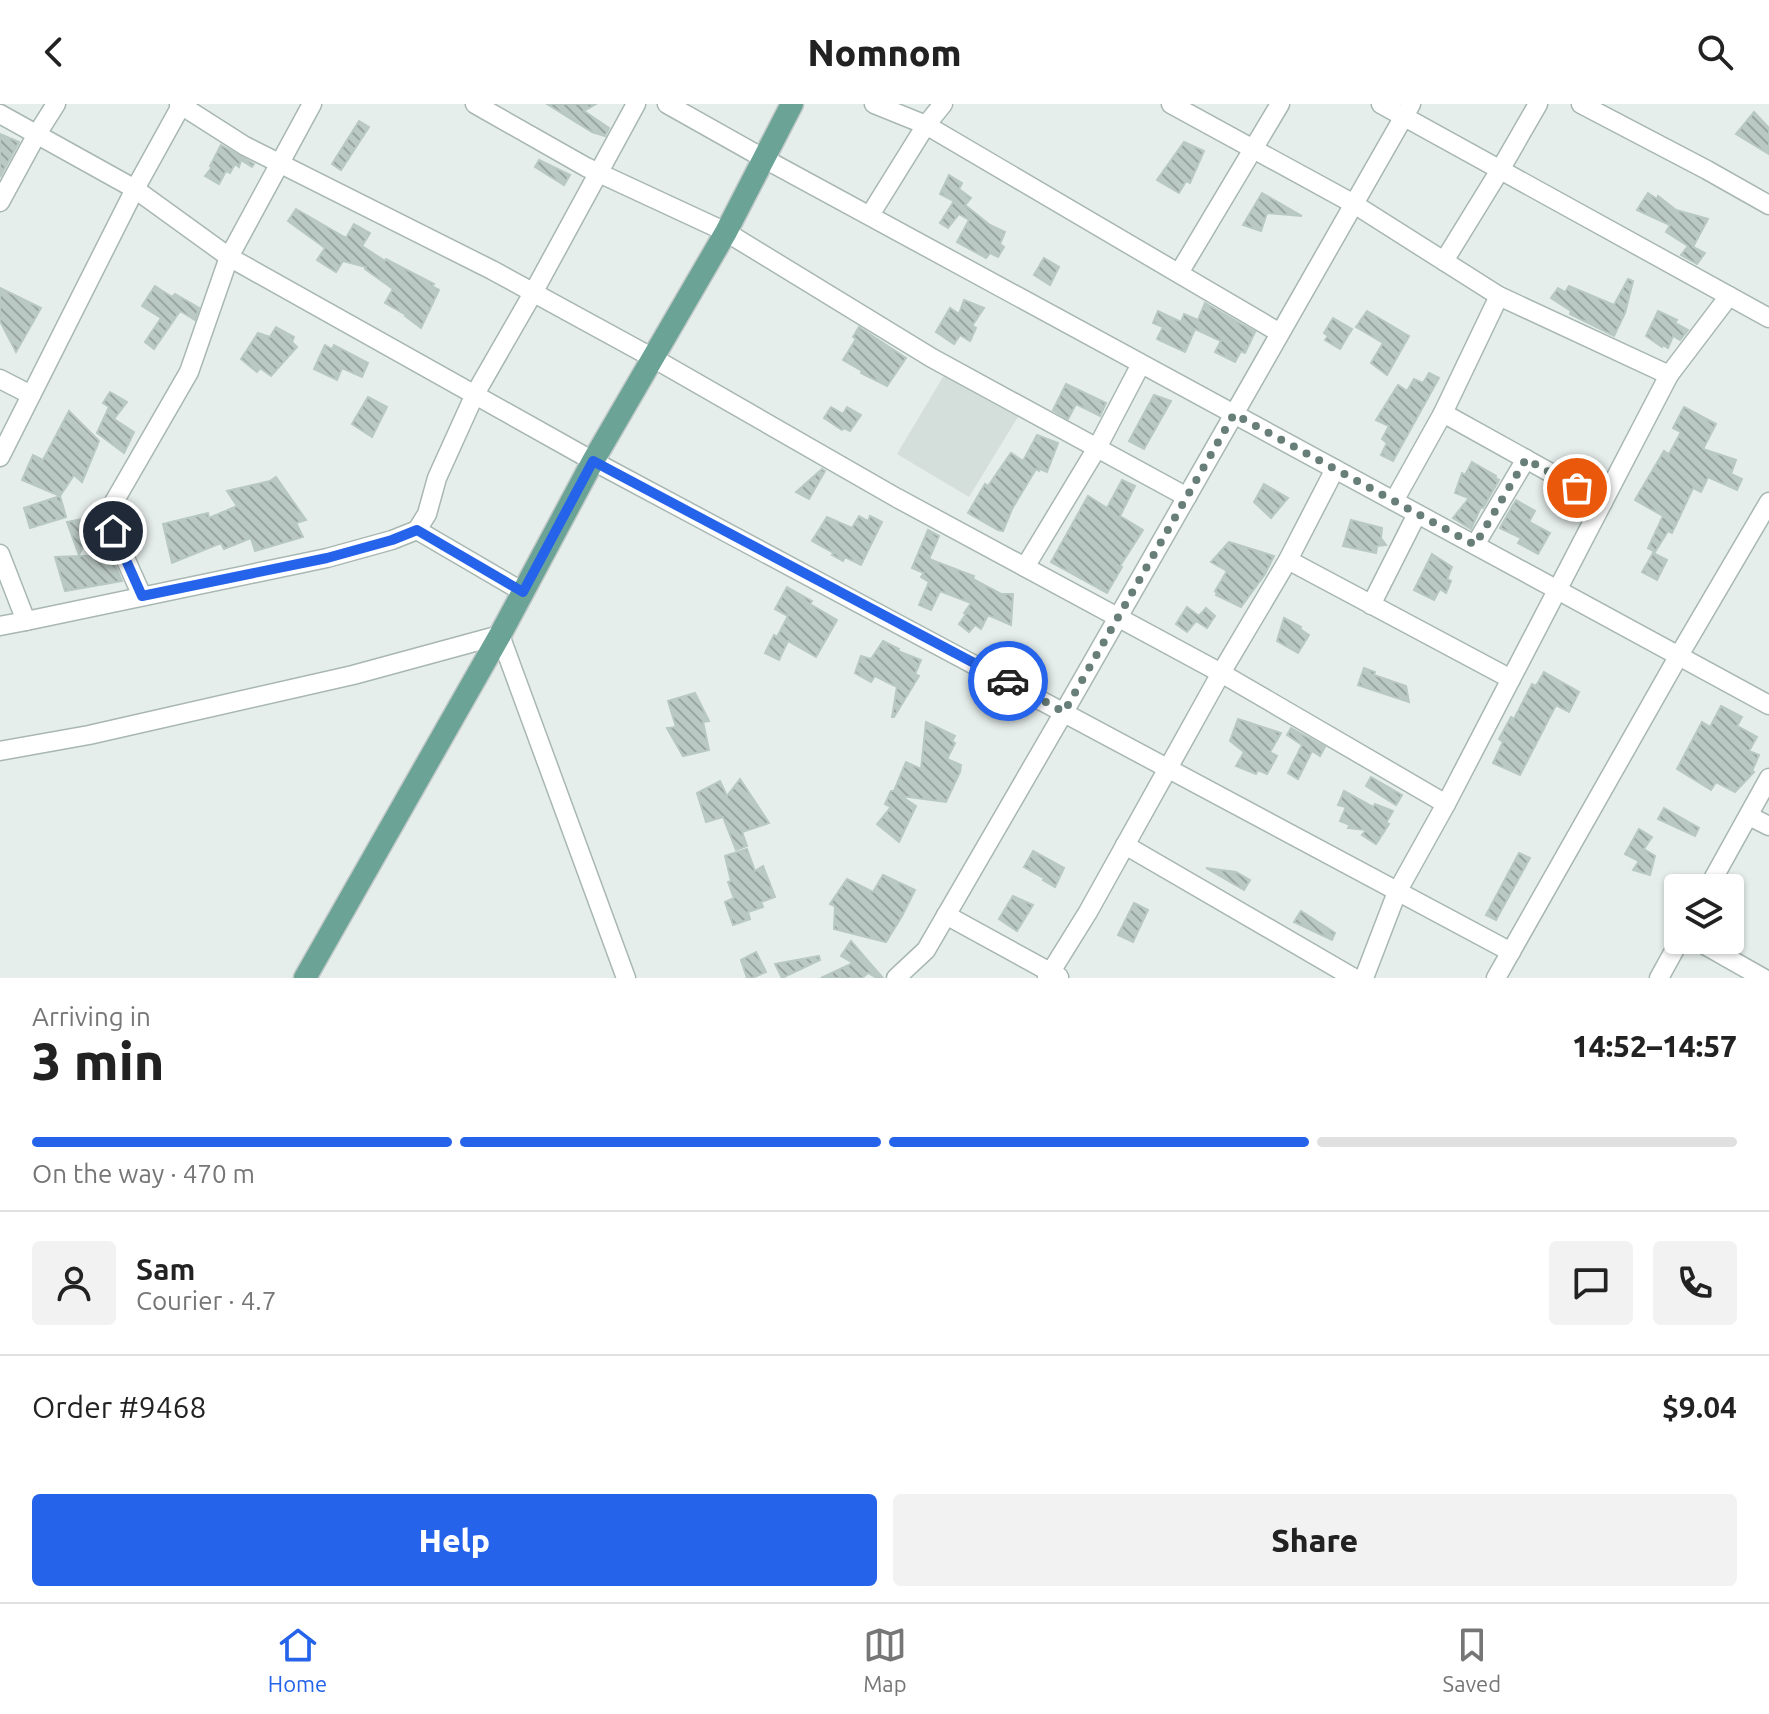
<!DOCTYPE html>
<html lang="en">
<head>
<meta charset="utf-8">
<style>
	body { margin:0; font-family:Ubuntu,sans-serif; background:#f2f2f2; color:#222; height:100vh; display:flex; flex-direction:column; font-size:30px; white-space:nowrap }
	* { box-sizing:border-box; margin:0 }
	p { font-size:26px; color:#767676 }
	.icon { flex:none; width:44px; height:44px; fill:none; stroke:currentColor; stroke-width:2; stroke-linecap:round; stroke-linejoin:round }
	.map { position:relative; height:874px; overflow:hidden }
	.sheet { display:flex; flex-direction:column; background:#fff; flex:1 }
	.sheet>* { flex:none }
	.buttons { position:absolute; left:1664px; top:770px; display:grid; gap:16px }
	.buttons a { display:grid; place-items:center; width:80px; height:80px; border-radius:8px; background:#fff; box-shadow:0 2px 6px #0004; font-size:40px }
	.pin { position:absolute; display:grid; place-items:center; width:68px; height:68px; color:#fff; margin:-34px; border:4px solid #fff; border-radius:50%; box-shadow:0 2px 8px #0007 }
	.courier { position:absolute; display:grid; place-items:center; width:80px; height:80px; margin:-40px; border:6px solid #2563eb; border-radius:50%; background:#fff; color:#222; box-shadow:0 2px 10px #0007 }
	.overview em { font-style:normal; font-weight:800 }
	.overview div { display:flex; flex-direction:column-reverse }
	.overview { display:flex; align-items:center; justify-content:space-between; height:136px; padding:0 32px }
	h1 { font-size:52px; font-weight:800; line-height:60px }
	.bar { display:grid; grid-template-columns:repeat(4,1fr); gap:12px 8px; align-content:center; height:96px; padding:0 32px }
	.bar i { height:10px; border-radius:6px; background:#e0e0e0 }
	.bar .active { background:#2563eb }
	.bar p { grid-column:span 4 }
	.line { display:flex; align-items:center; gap:20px; padding:0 32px; border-top:2px solid #e0e0e0 }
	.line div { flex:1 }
	.round { display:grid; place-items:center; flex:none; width:84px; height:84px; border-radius:8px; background:#f2f2f2 }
	.primary-button { display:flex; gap:16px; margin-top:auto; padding:16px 32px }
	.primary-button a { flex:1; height:92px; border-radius:8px; background:#2563eb; color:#fff; font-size:32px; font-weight:800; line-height:92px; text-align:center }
	.primary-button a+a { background:#f2f2f2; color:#222 }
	header { display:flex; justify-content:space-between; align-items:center; height:104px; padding:0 32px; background:#fff; font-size:36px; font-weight:800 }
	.tabs { display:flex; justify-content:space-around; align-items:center; height:112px; border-top:2px solid #e0e0e0; background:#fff; font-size:22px; color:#767676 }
	.tabs a { display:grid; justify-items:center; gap:4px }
	.tabs .active { color:#2563eb }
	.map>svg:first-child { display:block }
	.built { fill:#d4deda }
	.building { fill:url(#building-back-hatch); stroke:#b8c8c2; stroke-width:2 }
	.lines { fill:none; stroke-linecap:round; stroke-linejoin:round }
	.minor-casing { stroke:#a8b7b2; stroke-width:21 }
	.major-casing { stroke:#c2cac8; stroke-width:25 }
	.minor { stroke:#fff; stroke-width:18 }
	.major { stroke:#6ba397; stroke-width:22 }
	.done { stroke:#687e78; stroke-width:8; stroke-dasharray:0 14.4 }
	.route { stroke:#2563eb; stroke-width:10 }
</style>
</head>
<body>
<header><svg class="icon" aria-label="back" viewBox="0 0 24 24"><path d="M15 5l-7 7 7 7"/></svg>Nomnom<svg class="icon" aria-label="search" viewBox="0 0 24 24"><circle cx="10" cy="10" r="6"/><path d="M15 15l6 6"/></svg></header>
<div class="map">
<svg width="1769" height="874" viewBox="0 0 1769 874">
	<defs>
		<pattern id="building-back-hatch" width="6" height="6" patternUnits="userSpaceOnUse" patternTransform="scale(2)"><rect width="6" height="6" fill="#bbc9c4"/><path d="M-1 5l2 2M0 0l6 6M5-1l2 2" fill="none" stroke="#98a5a0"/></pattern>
	</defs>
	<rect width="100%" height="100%" fill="#e6eeeb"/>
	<!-- built -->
	<polygon class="built" points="946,268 1019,311 969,393 897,350"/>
	<!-- building -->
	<g class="building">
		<polygon points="547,0 596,0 584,7 609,24 605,32 592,28"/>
		<polygon points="1754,8 1769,24 1769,50 1736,30"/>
		<polygon points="359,17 369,23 341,66 332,60"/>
		<polygon points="0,30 19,38 0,73"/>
		<polygon points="1184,38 1204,47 1190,79 1186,77 1179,89 1157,76"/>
		<polygon points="221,41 254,60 252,63 241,56 239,63 235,60 230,69 226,67 219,80 205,72 212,63 210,62"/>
		<polygon points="539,56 570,71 564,81 535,63"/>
		<polygon points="949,71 962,79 959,85 971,94 965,101 990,121 1005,128 1000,140 1004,143 998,153 990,149 986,154 957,138 969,116 959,110 948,124 940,119 954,97 940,90"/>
		<polygon points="1262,89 1302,112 1267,109 1261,127 1243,121"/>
		<polygon points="1648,89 1657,95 1658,92 1676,106 1708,115 1693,143 1705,149 1697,160 1681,151 1688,142 1666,128 1670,121 1637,106"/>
		<polygon points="296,105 346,134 354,120 370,129 362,142 385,157 386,155 434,180 432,182 439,186 421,224 405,212 406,211 385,199 393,185 365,165 366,163 343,157 336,168 317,156 325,144 288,117"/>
		<polygon points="1044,154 1059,163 1050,181 1034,171"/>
		<polygon points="1628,175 1633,177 1625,209 1614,232 1570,210 1571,207 1551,194 1558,184 1565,188 1569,182 1614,201"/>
		<polygon points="155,182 172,193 175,190 199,204 195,216 180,207 154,245 145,238 161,214 142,202"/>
		<polygon points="0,184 41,204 16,248 0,217"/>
		<polygon points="964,196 984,204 972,222 976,224 970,237 960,231 954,240 936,228 950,204 959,210"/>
		<polygon points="1205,199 1255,228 1245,249 1241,247 1235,258 1215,248 1221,237 1195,225 1185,248 1157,235 1163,223 1153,219 1158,207 1181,218 1184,210 1198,216"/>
		<polygon points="1367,207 1409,232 1387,271 1371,259 1383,239 1356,223"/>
		<polygon points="1658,207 1677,216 1675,219 1688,226 1680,236 1673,232 1668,244 1663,241 1662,243 1646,232"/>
		<polygon points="1333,214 1352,225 1340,245 1325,236 1328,232 1324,229"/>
		<polygon points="276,223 294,233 292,238 297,243 271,272 260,264 257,268 241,255 258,229 270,233"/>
		<polygon points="859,223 906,254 887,282 861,269 862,267 843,256 856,235 853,233"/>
		<polygon points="325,241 332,245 334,241 368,259 362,273 342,264 337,276 314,265"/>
		<polygon points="1429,269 1439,274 1393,357 1381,351 1387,339 1382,335 1389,322 1376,316 1398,281 1407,287 1414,275 1423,279"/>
		<polygon points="1066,280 1106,299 1100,312 1076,300 1068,315 1053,306"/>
		<polygon points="110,288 127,298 114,315 134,328 124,349 97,329 109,303 103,299"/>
		<polygon points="1154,291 1171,297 1144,345 1129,337"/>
		<polygon points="368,293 387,303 372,333 352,320"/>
		<polygon points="831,303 843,310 847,303 861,311 850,327 844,324 842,326 824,314"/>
		<polygon points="1684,303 1716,320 1703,345 1736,356 1731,370 1742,375 1737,386 1708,373 1701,388 1693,384 1672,429 1668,427 1655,448 1648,444 1663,412 1635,396 1664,347 1669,350 1681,328 1673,324"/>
		<polygon points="69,307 99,337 82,378 74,371 60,392 22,376 33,351 43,356"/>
		<polygon points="1037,331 1058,339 1047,368 1040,365 1039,367 1036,365 1012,405 1003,427 998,426 968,409 985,380 988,382 1011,349 1023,357"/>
		<polygon points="1472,358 1496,372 1495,374 1499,376 1483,404 1481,403 1471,425 1453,414 1469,394 1455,389 1462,369 1465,371"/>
		<polygon points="822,365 825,367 809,395 796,388"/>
		<polygon points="276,373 306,416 296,419 303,433 255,447 251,434 224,445 221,439 172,459 163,420 208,409 209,414 237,402 227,387 270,377"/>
		<polygon points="1122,376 1135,382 1120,412 1143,426 1120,462 1122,463 1107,489 1051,458 1088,392 1107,404"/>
		<polygon points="1264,380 1288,394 1271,414 1254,398"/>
		<polygon points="60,392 66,413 30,424 24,404"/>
		<polygon points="1516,396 1535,407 1529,418 1550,429 1538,450 1518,439 1521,434 1500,424"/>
		<polygon points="98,412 98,413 79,451 67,418"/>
		<polygon points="859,412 868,417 870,412 882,418 861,461 845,453 843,457 832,451 834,449 812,437 827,413 852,424"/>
		<polygon points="1351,416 1382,424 1381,434 1386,441 1377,442 1376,449 1343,442"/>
		<polygon points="928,426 939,432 929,455 974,472 973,475 1001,490 1013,490 1011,521 988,511 981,525 975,521 969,528 959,520 966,510 964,509 971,499 940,487 931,506 919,501 929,478 921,473 924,469 912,464"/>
		<polygon points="1229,438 1274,452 1265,470 1241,503 1216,491 1217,489 1215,487 1227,467 1211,458"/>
		<polygon points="1653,449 1667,456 1657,476 1642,468"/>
		<polygon points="1432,450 1452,463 1447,475 1451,477 1446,489 1440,485 1434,496 1414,486"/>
		<polygon points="111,451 122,477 65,487 55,453"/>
		<polygon points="787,483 812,497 810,500 837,516 816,553 788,537 779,556 765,549 774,531 777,533 788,512 775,505"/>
		<polygon points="1187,503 1199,512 1206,504 1215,512 1207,524 1196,517 1187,528 1176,520"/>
		<polygon points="1284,514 1301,523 1300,525 1309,531 1298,549 1277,537"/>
		<polygon points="883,537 899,545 898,547 921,556 915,570 919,572 894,613 892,613 897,583 875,572 871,578 855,569 861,552 871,555"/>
		<polygon points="1364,564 1375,568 1374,571 1406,582 1409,598 1358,581"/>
		<polygon points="1544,568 1579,588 1569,608 1556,601 1520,671 1493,659 1503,638 1499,635 1511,613 1514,615 1532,580 1536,582"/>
		<polygon points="695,589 709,617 703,618 709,646 683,652 667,624 676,623 668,597"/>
		<polygon points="1721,602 1742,613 1737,622 1757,633 1749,647 1759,651 1752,667 1754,668 1735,688 1716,678 1711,686 1677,665 1702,618 1710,623"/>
		<polygon points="1238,615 1281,629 1270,648 1277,652 1267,670 1258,666 1256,670 1236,662 1244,648 1230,637"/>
		<polygon points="926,618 955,632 952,637 955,639 947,655 961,661 960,668 946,698 901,692 916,702 899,738 877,720 891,703 885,700 891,687 894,687 906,658 921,665"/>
		<polygon points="1291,624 1325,643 1320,652 1312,647 1298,675 1288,669 1302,641 1287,631"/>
		<polygon points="1371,673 1402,691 1396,701 1366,682"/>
		<polygon points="740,675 769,719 742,728 747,742 736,746 723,713 706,718 697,689 720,677 727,692"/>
		<polygon points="1344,687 1373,703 1375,700 1393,707 1386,719 1389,720 1376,740 1362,731 1366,726 1348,724 1350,721 1340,717 1346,703 1338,701"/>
		<polygon points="1664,704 1699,724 1695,732 1658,715"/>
		<polygon points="1639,725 1652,733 1644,745 1655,752 1650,771 1633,766 1639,757 1625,750"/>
		<polygon points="747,745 755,767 763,762 775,793 761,798 763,803 748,808 750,815 733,821 725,798 734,794 728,778 731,777 725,752"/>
		<polygon points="1033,747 1064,764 1055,783 1043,776 1044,774 1024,763"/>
		<polygon points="1519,749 1530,754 1496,816 1486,811"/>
		<polygon points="1206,764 1236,768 1250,776 1244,786"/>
		<polygon points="883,771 915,786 902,812 886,838 834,825 835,802 830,800 847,775 873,788"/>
		<polygon points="1013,792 1033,801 1017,827 999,815"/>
		<polygon points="1134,799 1148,806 1133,838 1118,831"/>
		<polygon points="1301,807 1335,829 1332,836 1294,818"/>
		<polygon points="851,837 868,857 883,874 877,874 868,869 862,874 821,874 853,859 841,852"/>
		<polygon points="756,848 766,868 752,874 747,874 741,856"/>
		<polygon points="819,852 820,856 782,874 775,860"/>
	</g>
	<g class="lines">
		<defs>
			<g id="minor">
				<polyline points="179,0 245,42 492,166 653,254 897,394 1221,569 1446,700"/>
				<polyline points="475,0 586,63 726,128 932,254 1187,393"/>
				<polyline points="667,0 763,54 1769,601"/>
				<polyline points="874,0 926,21 1280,229"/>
				<polyline points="1171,0 1354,100 1499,192 1669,271"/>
				<polyline points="1381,0 1769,214"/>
				<polyline points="1581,0 1707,66 1769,101"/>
				<polyline points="0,10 135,85 229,153 593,357 1511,848"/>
				<polyline points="0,98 37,30 56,0"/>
				<polyline points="870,111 926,21 943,0"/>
				<polyline points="1444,157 1500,66 1538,0"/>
				<polyline points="1179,169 1280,0"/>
				<polyline points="0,275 31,291"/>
				<polyline points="1443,309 1603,398"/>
				<polyline points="0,353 135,85 182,0"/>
				<polyline points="1394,397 1443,309 1499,192"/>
				<polyline points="417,426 523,488"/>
				<polyline points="1475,441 1526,355"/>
				<polyline points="0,450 26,517 327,454 392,436 417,426 427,410 437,374 475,290 533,189 636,0"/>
				<polyline points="1288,456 1511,575"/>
				<polyline points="1025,463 1097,344 1141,260"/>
				<polyline points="142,492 113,427 110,411 114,398 189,268 229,153 312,0"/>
				<polyline points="1371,501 1417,410"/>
				<polyline points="0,522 26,517"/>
				<polyline points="0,647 89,631 353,571 500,531 626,874"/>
				<polyline points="1749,712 1769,722"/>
				<polyline points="1125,741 1354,874"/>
				<polyline points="1708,784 1769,674"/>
				<polyline points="946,811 1059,873"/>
				<polyline points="1696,836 1763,874"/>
				<polyline points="896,874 926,846 1064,608 1411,0"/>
				<polyline points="1047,874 1088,808 1221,569 1288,456 1335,365"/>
				<polyline points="1364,874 1397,788 1446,700 1669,271 1729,192"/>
				<polyline points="1496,874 1678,553 1769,398"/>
				<polyline points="1659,874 1680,836"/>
			</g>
			<polyline id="major" points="305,874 500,531 593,357 726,128 792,0"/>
		</defs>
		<!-- minor casing -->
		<use href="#minor" class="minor-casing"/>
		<!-- major casing -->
		<use href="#major" class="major-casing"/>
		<!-- minor -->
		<use href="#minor" class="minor"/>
		<!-- major -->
		<use href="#major" class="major"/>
	</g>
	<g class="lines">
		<!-- done -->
		<polyline class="done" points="1008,577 1064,608 1234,310 1475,441 1526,355 1577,384"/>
		<!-- route -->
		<polyline class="route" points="113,427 142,492 327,454 392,436 417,426 523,488 593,357 1008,577"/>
	</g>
</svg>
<div class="buttons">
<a><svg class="icon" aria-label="layers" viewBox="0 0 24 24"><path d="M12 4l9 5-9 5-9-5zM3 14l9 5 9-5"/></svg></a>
</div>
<div class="pin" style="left:1577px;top:384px;background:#ea580c"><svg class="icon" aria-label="bag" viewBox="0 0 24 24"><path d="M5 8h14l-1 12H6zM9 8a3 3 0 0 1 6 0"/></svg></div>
<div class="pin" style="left:113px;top:427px;background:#1f2937"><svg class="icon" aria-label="home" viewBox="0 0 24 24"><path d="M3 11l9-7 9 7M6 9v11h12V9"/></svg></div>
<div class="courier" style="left:1008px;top:577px"><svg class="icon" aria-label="car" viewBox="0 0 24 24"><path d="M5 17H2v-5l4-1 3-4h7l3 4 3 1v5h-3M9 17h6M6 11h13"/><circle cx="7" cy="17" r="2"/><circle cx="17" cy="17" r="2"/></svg></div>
</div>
<section class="sheet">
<div class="overview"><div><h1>3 min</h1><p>Arriving in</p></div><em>14:52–14:57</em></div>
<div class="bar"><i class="active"></i><i class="active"></i><i class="active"></i><i></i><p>On the way · 470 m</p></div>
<div class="line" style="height:144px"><a class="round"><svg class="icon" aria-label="person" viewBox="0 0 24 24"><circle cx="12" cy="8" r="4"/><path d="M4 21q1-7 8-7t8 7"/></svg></a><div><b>Sam</b><p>Courier · 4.7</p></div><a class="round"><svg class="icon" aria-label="chat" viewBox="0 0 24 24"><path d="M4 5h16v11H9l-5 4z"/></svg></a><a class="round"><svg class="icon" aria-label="phone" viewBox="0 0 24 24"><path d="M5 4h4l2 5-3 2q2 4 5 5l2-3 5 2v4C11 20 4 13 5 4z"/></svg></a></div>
<div class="line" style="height:104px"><div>Order #9468</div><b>$9.04</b></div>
<div class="primary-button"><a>Help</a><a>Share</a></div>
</section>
<nav class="tabs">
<a class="active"><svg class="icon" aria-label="home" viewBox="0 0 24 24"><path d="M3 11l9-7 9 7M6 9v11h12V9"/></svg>Home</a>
<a><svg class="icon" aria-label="map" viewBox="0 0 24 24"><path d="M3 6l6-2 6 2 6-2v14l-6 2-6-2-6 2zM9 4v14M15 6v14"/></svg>Map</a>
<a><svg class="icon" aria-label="saved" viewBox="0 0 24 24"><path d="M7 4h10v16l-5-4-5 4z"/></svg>Saved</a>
</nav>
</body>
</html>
